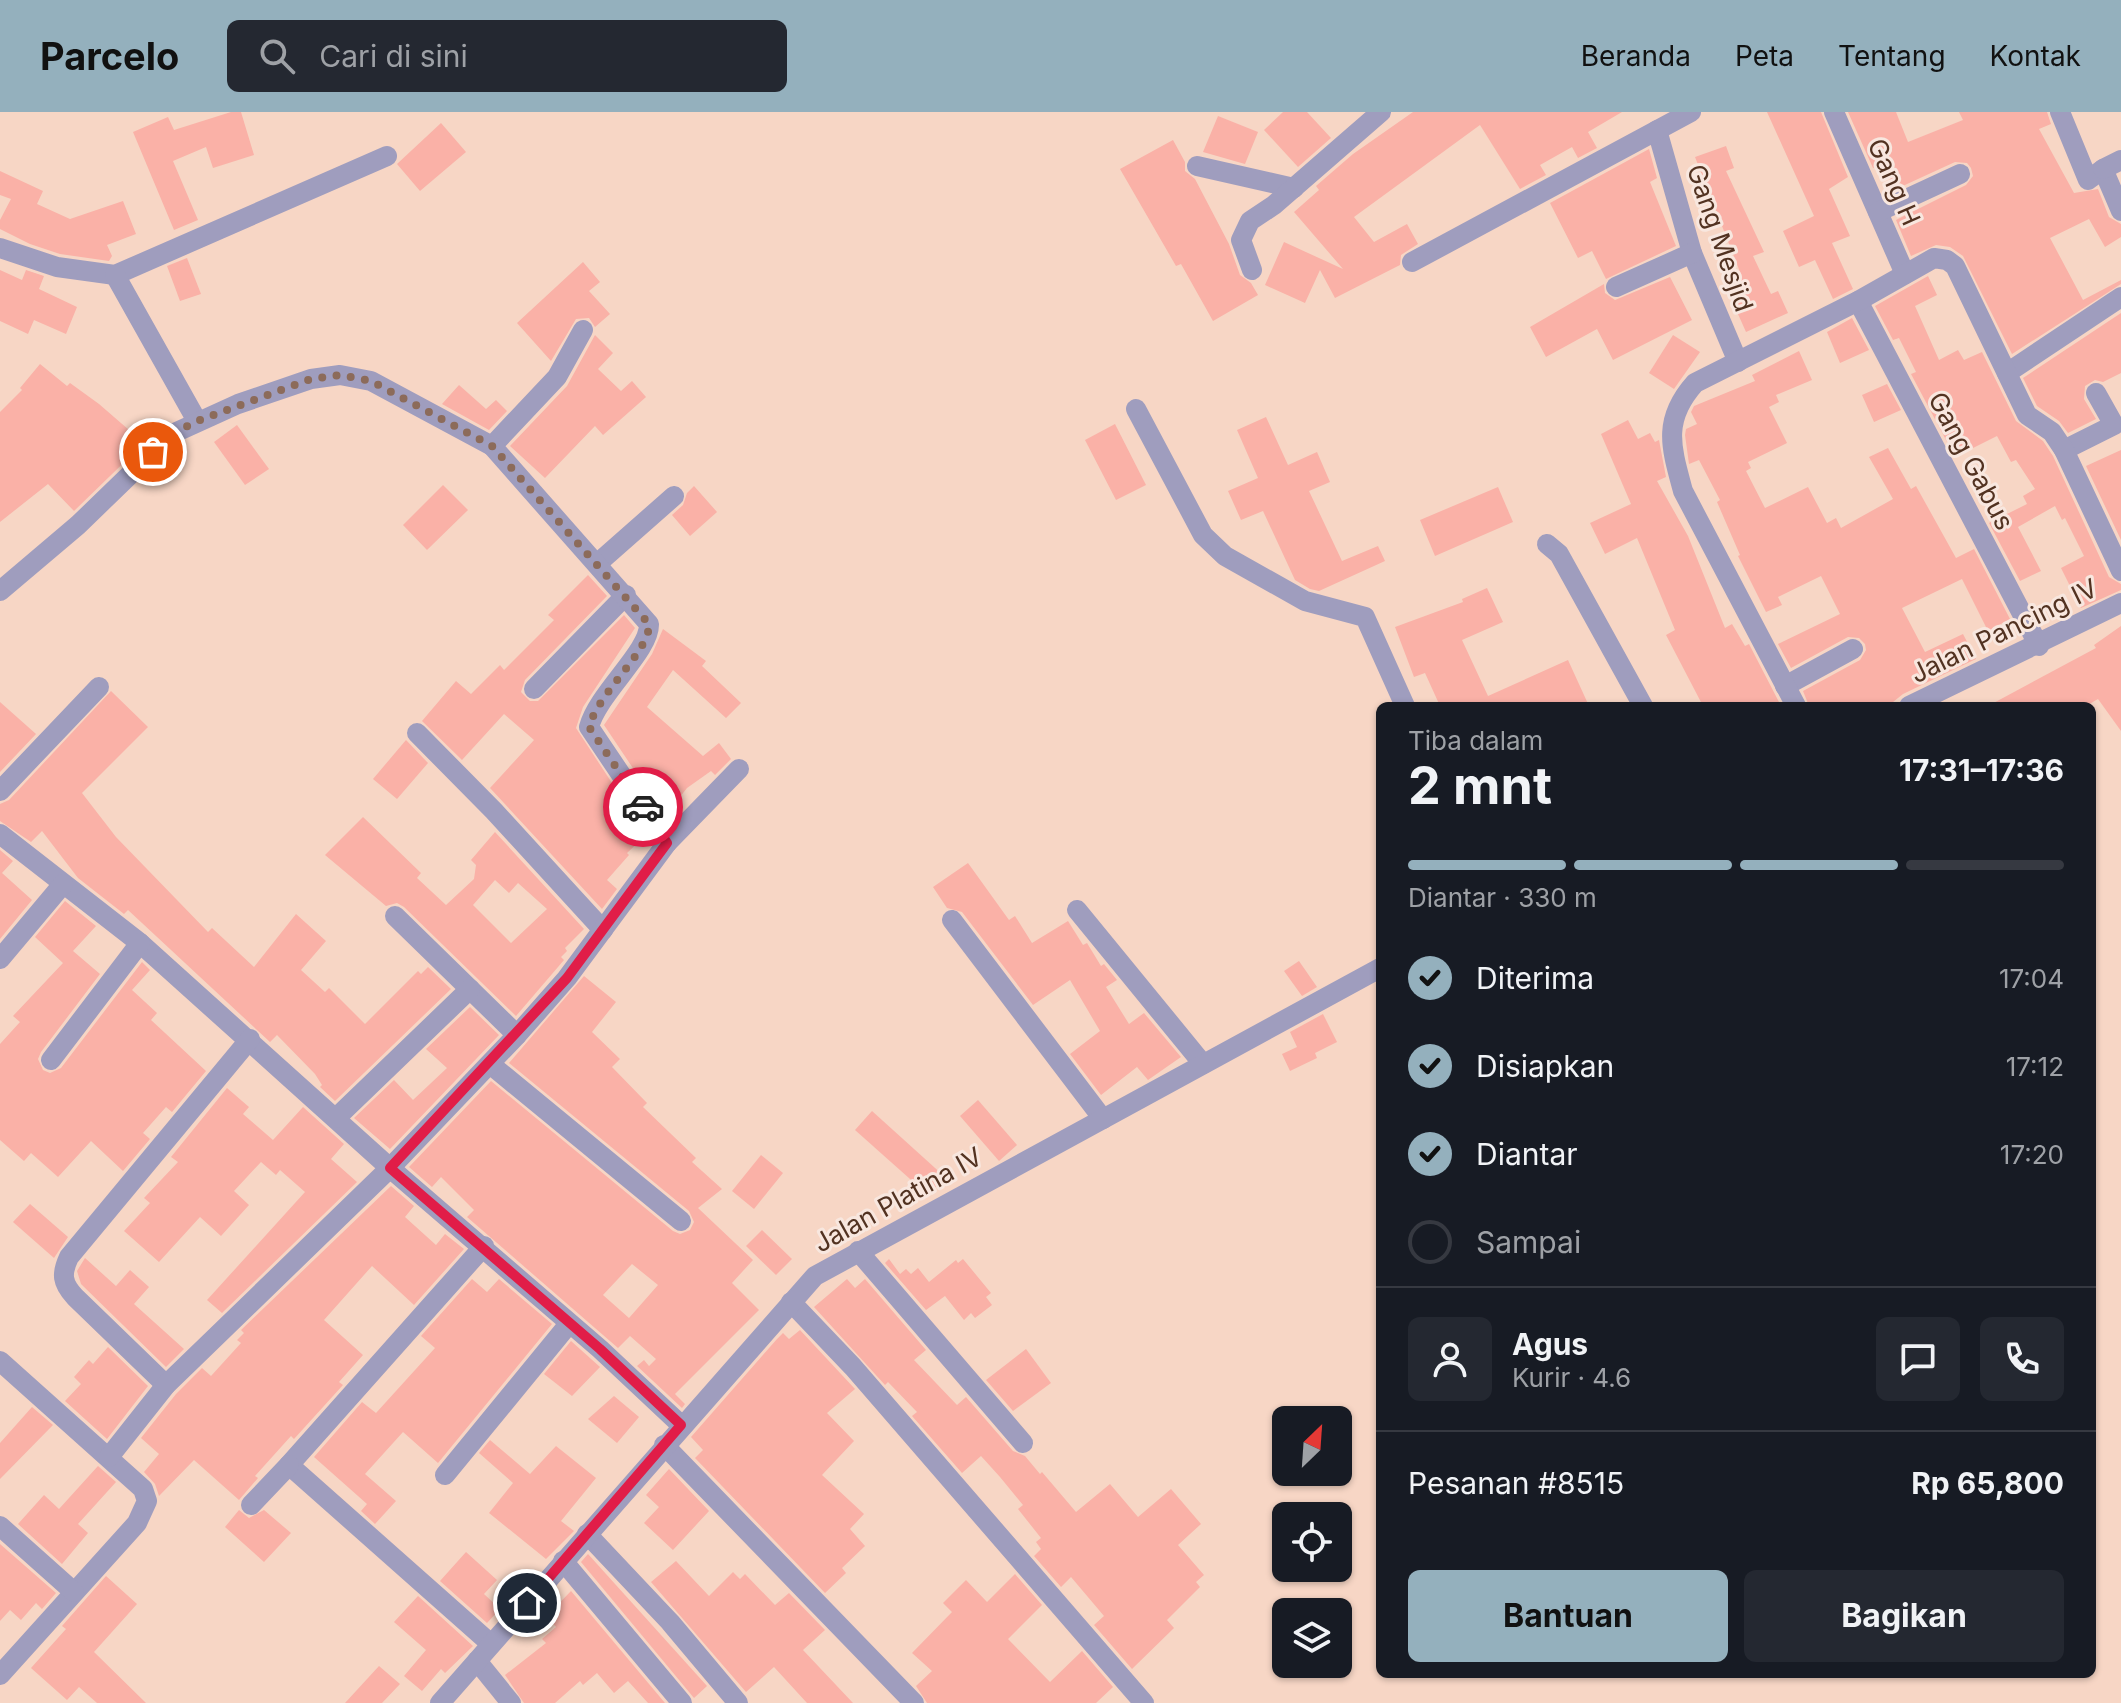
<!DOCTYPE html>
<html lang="id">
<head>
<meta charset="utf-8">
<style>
	body { margin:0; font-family:Inter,sans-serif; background:#242831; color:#f1f3f6; height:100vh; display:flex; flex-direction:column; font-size:30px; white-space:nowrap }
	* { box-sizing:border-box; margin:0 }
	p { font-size:26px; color:#9ea1a6 }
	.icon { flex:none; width:44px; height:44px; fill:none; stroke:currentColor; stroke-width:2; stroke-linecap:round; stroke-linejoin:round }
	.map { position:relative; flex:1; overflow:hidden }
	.drawer { position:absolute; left:1376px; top:590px; width:720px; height:976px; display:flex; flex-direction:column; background:#171b24; border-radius:12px; box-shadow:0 2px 6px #0004 }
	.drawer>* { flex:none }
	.needle { width:52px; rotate:25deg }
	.tools { position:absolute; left:1272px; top:1294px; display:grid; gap:16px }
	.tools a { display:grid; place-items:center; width:80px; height:80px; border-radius:12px; background:#171b24; box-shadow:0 2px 6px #0004; font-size:40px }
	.pin { position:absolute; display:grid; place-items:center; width:68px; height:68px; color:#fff; margin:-34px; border:4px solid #fff; border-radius:50%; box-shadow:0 2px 8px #0007 }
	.courier { position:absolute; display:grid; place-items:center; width:80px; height:80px; margin:-40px; border:6px solid #e11d48; border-radius:50%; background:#fff; color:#222; box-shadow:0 2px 10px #0007 }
	.summary em { font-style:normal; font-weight:700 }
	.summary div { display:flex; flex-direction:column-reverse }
	.summary { display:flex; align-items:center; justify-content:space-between; height:136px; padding:0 32px }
	h1 { font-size:52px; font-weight:700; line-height:60px }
	.bar { display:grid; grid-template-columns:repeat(4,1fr); gap:12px 8px; align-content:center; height:96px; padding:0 32px }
	.bar i { height:10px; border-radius:6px; background:#363941 }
	.bar .active { background:#94b0bd }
	.bar p { grid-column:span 4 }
	.line { display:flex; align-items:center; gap:20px; padding:0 32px; border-top:2px solid #363941 }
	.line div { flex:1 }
	.round { display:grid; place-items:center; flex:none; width:84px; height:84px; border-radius:12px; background:#242831 }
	ol { padding:0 32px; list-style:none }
	li { display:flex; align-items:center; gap:24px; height:88px }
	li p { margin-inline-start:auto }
	li .icon { padding:8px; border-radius:50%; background:#94b0bd; color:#111; stroke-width:4 }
	li:last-child { color:#9ea1a6 }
	li i { width:44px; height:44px; border:4px solid #363941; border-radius:50% }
	.button { display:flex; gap:16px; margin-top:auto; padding:16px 32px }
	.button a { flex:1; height:92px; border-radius:12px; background:#94b0bd; color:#111; font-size:32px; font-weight:700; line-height:92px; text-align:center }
	.button a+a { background:#242831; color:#f1f3f6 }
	header { display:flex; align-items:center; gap:48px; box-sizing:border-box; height:112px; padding:0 40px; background:#94b0bd; color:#111 }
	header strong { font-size:38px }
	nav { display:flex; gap:44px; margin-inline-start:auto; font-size:28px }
	.search { width:560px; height:72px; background:#242831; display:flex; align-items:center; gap:20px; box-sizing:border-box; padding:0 28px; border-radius:12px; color:#9ea1a6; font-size:30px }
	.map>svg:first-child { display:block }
	.building { fill:#fab1a7; fill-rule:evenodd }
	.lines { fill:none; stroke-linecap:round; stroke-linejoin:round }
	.minor { stroke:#9f9dbe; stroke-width:20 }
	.done { stroke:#8c6b5a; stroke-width:8; stroke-dasharray:0 14.4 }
	.route { stroke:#e11d48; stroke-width:10 }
	.labels { text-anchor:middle; stroke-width:6; stroke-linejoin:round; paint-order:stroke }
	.street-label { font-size:26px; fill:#523221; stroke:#f8e7df }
</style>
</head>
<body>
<header>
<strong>Parcelo</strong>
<div class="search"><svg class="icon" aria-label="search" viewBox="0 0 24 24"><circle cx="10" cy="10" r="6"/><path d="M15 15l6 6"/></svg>Cari di sini</div>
<nav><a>Beranda</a><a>Peta</a><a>Tentang</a><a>Kontak</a></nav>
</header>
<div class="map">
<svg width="2121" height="1591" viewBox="0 0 2121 1591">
	<rect width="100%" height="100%" fill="#f7d6c5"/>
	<!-- building -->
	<g class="building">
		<polygon points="231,0 241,0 254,43 213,56 206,35 173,49 198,108 174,118 133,20 168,5 174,18"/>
		<polygon points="1283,0 1307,0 1331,26 1298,55 1264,18"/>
		<polygon points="1413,0 1622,0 1588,20 1597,36 1578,46 1572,35 1540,53 1546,63 1520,77 1480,13 1354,105 1374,130 1407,112 1418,132 1401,143 1400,153 1335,186 1320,158 1305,191 1265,173 1284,130 1343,157 1294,100 1319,78 1316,74 1353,42"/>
		<polygon points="1767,0 1821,0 1848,65 1829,77 1850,124 1832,131 1853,177 1833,187 1815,148 1799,155 1783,119 1814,104"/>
		<polygon points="1848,0 1896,0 1908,30 1963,8 1959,0 2047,0 2051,12 2039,17 2074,81 2098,77 2109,105 2121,112 2121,125 2105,135 2089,107 2050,126 2083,188 2121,168 2121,172 2012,242 1963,144 1950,135 1936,133 1911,144 1896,108 1966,73 1973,64 1971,56 1967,51 1955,50 1894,78 1883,51 1873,56"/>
		<polygon points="1218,4 1258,20 1245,52 1203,40"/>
		<polygon points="441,11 466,40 420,79 397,52"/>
		<polygon points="1173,28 1185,50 1185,59 1195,67 1229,132 1240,163 1251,171 1258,183 1213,209 1181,152 1176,154 1120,57"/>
		<polygon points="1726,34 1734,56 1726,59 1764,140 1753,144 1771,182 1778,179 1788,201 1746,220 1725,173 1742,165 1695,45"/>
		<polygon points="1649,37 1657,66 1650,70 1676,134 1606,167 1592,139 1578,146 1550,91"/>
		<polygon points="0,59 43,79 37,92 70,107 123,89 136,122 107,133 112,144 109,149 60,142 30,132 0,117 0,108 11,87 0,83"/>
		<polygon points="187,146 201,182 180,189 167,154"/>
		<polygon points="583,150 600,170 589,179 610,202 595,215 589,206 576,207 551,249 517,211"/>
		<polygon points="0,158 22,168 26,158 44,164 39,177 77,195 66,222 34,208 28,222 0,209"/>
		<polygon points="1928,164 1937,183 1915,194 1939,248 1958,238 1964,248 1982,240 2016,309 2043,329 2053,344 2109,465 2121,472 2121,478 2081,496 2061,456 2084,444 2065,406 2062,408 2055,394 2018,415 2041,459 2020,469 1989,411 2027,392 2023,384 2035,377 2016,348 2011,350 1997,324 1955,345 1911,262 1916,260 1899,226 1893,228 1875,194"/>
		<polygon points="1670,165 1692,208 1613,248 1597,217 1546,245 1530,215 1604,172 1605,181 1615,188"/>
		<polygon points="2121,201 2121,261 2103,270 2095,268 2085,274 2084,287 2096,307 2068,321 2059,309 2037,294 2023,266"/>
		<polygon points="1852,206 1869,238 1840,251 1827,220"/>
		<polygon points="595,223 613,241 598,257 621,279 632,269 646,285 603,323 595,314 545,366 510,334 567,274"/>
		<polygon points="1673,223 1700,240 1674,277 1649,261"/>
		<polygon points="1799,239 1812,268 1776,283 1779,290 1769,295 1787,331 1748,350 1751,356 1746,359 1765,396 1808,375 1827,411 1836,406 1841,416 1893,387 1869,345 1888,336 1911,377 1916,374 1956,446 1974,437 2010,507 1988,519 1962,467 1902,496 1925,540 1963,522 1976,547 1903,582 1888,594 1809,594 1803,579 1860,548 1866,538 1865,532 1859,526 1848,525 1791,556 1778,532 1840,502 1821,464 1778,485 1782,493 1766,500 1738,444 1740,443 1717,390 1720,388 1699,348 1689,352 1685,323 1686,317 1697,312 1691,300 1694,294 1755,269 1752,263"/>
		<polygon points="40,252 67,274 70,271 99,292 144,331 74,399 48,372 0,410 0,300 22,278 20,276"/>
		<polygon points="1887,272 1901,298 1874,310 1862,283"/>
		<polygon points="459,273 486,297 496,288 507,299 489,318 442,292"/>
		<polygon points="1266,305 1288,353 1317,340 1330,370 1309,379 1342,449 1378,434 1385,449 1319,479 1310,477 1295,468 1263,399 1241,408 1228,379 1258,366 1237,318"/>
		<polygon points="1628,308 1638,327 1650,321 1655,330 1659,328 1666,365 1657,369 1688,424 1725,516 1732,512 1745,534 1749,532 1781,594 1703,594 1666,523 1675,518 1637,426 1605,442 1590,411 1631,392 1601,322"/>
		<polygon points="1115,312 1146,373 1116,388 1085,328"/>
		<polygon points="237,313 269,357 245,373 214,330"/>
		<polygon points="2121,338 2121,428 2086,354"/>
		<polygon points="443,373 468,398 427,438 403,413"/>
		<polygon points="694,374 717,400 690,424 672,403 683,393 687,381"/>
		<polygon points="1498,375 1513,410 1435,444 1420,408"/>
		<polygon points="588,463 607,484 525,568 521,580 530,589 538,589 624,503 635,516 583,595 576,616 646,723 627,741 629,743 607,768 617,777 602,797 490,676 534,628 504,602 462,648 422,609 456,569 471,582 500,553 504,558 554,508 548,503"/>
		<polygon points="1487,476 1503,510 1462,528 1488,584 1568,548 1589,594 1440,594 1425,561 1414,565 1395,515 1463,490 1462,487"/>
		<polygon points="2121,514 2121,619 2098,587 2086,594 1988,594 2096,536 2094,533"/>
		<polygon points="663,517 706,549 702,554 741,591 726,606 673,558 647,595 703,644 719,631 731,647 715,663 711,659 687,676 665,704 604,613 652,542"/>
		<polygon points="111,579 148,615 82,681 116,725 208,820 212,816 254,855 296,802 326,829 301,858 325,880 329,876 365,912 418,859 421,862 428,855 451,877 335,989 320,975 322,973 315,962 277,923 270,930 128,798 124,802 78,766 42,719 31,730 0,709 0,692 9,688"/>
		<polygon points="0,590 36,622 0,660"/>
		<polygon points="406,628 428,651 397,687 373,667"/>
		<path d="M363 705 421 761 417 766 446 793 474 767 476 753 471 748 495 720 584 817 565 836 567 839 561 845 564 848 516 904 404 795 397 791 386 794 325 743ZM495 768 509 781 518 771 547 797 511 831 473 793Z"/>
		<polygon points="0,738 13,749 2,761 32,788 0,827"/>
		<polygon points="968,751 1009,808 1015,804 1032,831 1068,809 1083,833 1087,831 1101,854 1104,852 1117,868 1106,875 1129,912 1144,901 1181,945 1148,968 1137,955 1101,983 1070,942 1100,919 1070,868 1033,893 962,800 947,796 933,775"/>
		<polygon points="65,789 96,814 73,839 100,862 41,940 38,947 43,958 50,961 61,956 142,850 150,858 132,878 157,901 151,908 206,959 172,1000 166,995 143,1021 150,1027 123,1059 91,1029 58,1065 31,1041 24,1049 0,1028 0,932 20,910 13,904 63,851 35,825"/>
		<polygon points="1299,849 1317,875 1302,884 1284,859"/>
		<path d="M584 864 616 890 592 920 620 947 612 955 647 991 643 995 696 1046 692 1050 722 1077 698 1096 753 1148 732 1171 759 1198 675 1282 685 1292 682 1296 637 1254 644 1248 649 1254 656 1247 630 1224 618 1236 467 1105 474 1098 441 1065 432 1075 409 1055 491 969 673 1119 680 1122 690 1118 694 1110 689 1099 509 951ZM632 1152 658 1173 629 1206 603 1183Z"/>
		<polygon points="470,895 499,923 390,1037 354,1006 394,968 413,988 447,956 426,937"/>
		<polygon points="1323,902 1337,930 1315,941 1317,946 1290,959 1282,942 1297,935 1290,920"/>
		<polygon points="227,976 249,995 243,1002 273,1028 303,995 344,1032 331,1047 357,1070 222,1201 207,1188 305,1080 280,1058 276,1063 261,1050 234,1079 249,1093 221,1124 200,1105 159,1150 124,1119 150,1091 144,1086 178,1050 171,1045"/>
		<polygon points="978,988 1017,1033 999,1049 960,1004"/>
		<polygon points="872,999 945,1065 928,1083 855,1018"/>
		<polygon points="761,1043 783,1061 754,1097 732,1079"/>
		<polygon points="391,1074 414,1094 405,1105 436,1133 445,1122 464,1137 414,1193 372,1154 324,1208 363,1243 339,1270 343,1273 294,1327 291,1324 255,1364 258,1366 239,1388 194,1348 159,1384 155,1372 144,1360 159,1342 141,1326 176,1282 202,1256 211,1264 241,1231 237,1228 244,1221 241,1218"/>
		<polygon points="30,1092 68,1125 54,1146 13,1110"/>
		<polygon points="762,1118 792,1147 776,1163 746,1134"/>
		<polygon points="85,1146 116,1174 130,1158 149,1175 134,1192 184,1237 166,1255 81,1172 77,1159"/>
		<polygon points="889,1147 900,1162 906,1157 911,1162 918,1156 929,1170 956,1148 958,1151 963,1147 991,1181 986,1185 992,1193 975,1206 971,1201 964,1208 945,1184 926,1198 885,1151"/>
		<polygon points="472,1167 487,1180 499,1167 552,1212 438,1351 403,1320 365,1362 396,1389 375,1412 361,1399 367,1392 314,1345 362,1290 376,1301 435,1236 421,1224"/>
		<polygon points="847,1167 855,1176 865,1167 926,1238 914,1248 957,1293 966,1285 1013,1339 1025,1344 1040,1362 1042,1360 1076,1400 1110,1372 1138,1405 1171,1377 1201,1412 1178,1433 1204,1463 1196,1470 1200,1475 1167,1508 1174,1516 1132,1557 1094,1513 1104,1504 1071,1465 1061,1475 1034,1444 1041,1437 1036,1430 1041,1426 1018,1397 1023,1393 1000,1365 981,1344 962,1361 912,1304 917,1300 888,1270 885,1273 814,1195"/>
		<polygon points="800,1218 855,1277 827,1301 854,1329 822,1363 864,1402 850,1417 865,1434 842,1456 846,1461 825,1481 695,1346 703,1338 691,1325 777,1227 783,1221 789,1227"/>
		<polygon points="571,1229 600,1255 572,1284 544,1262"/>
		<polygon points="108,1235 148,1274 107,1327 65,1289 81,1272 74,1265 89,1248 93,1252"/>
		<polygon points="1026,1237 1051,1271 1013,1299 986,1268"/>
		<polygon points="614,1284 639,1305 617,1331 588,1307"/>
		<polygon points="32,1295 53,1313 0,1367 0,1331"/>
		<polygon points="490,1328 530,1362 556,1334 596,1366 561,1409 574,1419 546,1447 489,1401 513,1371 479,1341"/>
		<polygon points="98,1354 116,1370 78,1412 88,1421 62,1452 18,1412 44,1383 59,1397"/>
		<polygon points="669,1357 709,1399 673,1438 644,1411 659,1395 646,1383"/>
		<polygon points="239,1398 249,1406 264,1398 291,1421 264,1450 225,1415"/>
		<polygon points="0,1432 56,1481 42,1497 36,1491 21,1508 10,1498 0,1509"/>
		<polygon points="466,1440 497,1468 484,1482 500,1497 487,1511 440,1469"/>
		<polygon points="588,1442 707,1574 694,1586 581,1450"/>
		<polygon points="676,1449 709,1484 733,1460 740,1467 745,1462 775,1493 789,1481 825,1518 803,1538 853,1591 807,1591 774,1555 746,1580 651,1470"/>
		<polygon points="1015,1462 1042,1493 1008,1527 1050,1570 1082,1539 1113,1575 1096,1591 927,1591 916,1574 932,1559 912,1541 952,1500 943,1491 966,1468 987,1490"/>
		<polygon points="106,1464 137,1492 94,1540 146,1591 97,1591 79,1575 67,1588 31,1556 66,1517 62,1514"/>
		<polygon points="571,1479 665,1591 648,1591 628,1569 614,1581 597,1561 583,1573 580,1569 555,1591 524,1591 505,1563 546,1531 542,1527 556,1515 547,1504"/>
		<polygon points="418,1484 473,1534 445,1561 441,1557 422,1579 404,1564 426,1538 394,1510"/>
		<polygon points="379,1554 400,1572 382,1591 345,1591"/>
	</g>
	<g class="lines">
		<!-- minor -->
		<g class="minor">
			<polyline points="1834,0 1905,162"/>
			<polyline points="2060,0 2088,68 2103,57 2121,99"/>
			<polyline points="1657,18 1692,141 1738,250"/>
			<polyline points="1197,54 1294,76"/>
			<polyline points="2103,57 2121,48"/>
			<polyline points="1878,100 1960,62"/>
			<polyline points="0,136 57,155 115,163 387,44"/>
			<polyline points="1412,150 1691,0"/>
			<polyline points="1252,158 1241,128 1250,109 1274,93 1381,0"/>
			<polyline points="115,163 197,309"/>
			<polyline points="1616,175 1692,141"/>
			<polyline points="1858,189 2039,534"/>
			<polyline points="2007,261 2121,185"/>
			<polyline points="1136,297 1203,423 1225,444 1305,489 1365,505 1405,594"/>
			<polyline points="2064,338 2114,313 2096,281"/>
			<polyline points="1547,432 1559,442 1643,594"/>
			<polyline points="598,451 674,384"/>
			<polyline points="0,479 78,413 172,322 238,292 311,267 340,263 371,269 492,334 557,265 583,218"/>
			<polyline points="1785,574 1853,537"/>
			<polyline points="534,577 626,483"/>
			<path d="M1796 594 1683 379C1671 335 1662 308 1695 271L1858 189 1934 146 1947 148 1955 154 2027 303 2052 320 2064 338 2121 459"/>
			<polyline points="1909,594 2121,491"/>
			<polyline points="417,621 494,699 603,818"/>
			<polyline points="0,679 99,575"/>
			<polyline points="0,722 140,831 390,1056 600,1237 681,1313"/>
			<polyline points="667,731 739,657"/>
			<polyline points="1077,798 1203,952"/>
			<polyline points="395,804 517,923"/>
			<polyline points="952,808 1103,1007"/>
			<polyline points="0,847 63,772"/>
			<polyline points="51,948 140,831"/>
			<polyline points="490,952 681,1109"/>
			<polyline points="336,1006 470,877"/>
			<polyline points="484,1134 289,1353 491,1532"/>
			<polyline points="858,1139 1023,1331"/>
			<polyline points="791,1190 853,1255 1144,1591"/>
			<polyline points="0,1249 143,1377 147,1389 137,1411 0,1563"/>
			<path d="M166 1273 75 1185C62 1171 61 1162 69 1145L250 927"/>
			<polyline points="664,1333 914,1591"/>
			<path d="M109 1345 166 1273 390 1056 517 923 567 866 667 731 589 615C598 581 650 539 649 512L492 334"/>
			<polyline points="445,1363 568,1213"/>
			<polyline points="251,1393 289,1353"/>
			<polyline points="0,1414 74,1480"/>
			<polyline points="587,1422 670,1510 738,1591"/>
			<polyline points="563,1449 682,1591"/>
			<polyline points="477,1549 511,1591"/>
			<polyline points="440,1591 815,1164 1380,856"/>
		</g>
	</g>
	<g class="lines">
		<!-- done -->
		<path class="done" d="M153 340 172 322 197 309 311 267 340 263 371 269 492 334 649 512C650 539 598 581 589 615L643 695"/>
		<!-- route -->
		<polyline class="route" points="527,1491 681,1313 600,1237 390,1056 567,866 667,731 643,695"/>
	</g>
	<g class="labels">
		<!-- street labels -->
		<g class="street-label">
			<text transform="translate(1894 70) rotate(66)" y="9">Gang H</text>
			<text transform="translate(1720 126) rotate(71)" y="9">Gang Mesjid</text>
			<text transform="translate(1971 349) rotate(62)" y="9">Gang Gabus</text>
			<text transform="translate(2004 519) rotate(-26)" y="9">Jalan Pancing IV</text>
			<text transform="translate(898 1088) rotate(-29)" y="9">Jalan Platina IV</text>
		</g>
	</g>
</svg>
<div class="tools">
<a><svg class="needle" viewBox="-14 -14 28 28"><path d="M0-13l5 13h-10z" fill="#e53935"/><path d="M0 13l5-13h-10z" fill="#9ea1a6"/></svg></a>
<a><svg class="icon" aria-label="locate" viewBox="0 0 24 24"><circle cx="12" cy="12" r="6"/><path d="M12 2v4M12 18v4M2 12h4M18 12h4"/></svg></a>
<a><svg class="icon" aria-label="layers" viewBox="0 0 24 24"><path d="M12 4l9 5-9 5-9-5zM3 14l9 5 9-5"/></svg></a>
</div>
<div class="pin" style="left:153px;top:340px;background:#ea580c"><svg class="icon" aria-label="bag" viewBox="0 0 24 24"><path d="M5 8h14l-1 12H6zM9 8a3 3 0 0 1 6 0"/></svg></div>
<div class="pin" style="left:527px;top:1491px;background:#1f2937"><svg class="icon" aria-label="home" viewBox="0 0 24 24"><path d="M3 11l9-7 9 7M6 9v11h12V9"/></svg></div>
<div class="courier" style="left:643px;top:695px"><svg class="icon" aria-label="car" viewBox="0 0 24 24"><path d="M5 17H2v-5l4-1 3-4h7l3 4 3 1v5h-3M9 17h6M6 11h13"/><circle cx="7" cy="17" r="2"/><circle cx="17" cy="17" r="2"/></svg></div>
<section class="drawer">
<div class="summary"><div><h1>2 mnt</h1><p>Tiba dalam</p></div><em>17:31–17:36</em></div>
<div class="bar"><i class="active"></i><i class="active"></i><i class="active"></i><i></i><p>Diantar · 330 m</p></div>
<ol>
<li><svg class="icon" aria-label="check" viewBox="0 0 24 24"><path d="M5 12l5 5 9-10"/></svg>Diterima<p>17:04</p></li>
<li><svg class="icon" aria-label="check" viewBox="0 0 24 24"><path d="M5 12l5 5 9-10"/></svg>Disiapkan<p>17:12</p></li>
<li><svg class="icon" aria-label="check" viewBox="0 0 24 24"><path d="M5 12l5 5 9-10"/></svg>Diantar<p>17:20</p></li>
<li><i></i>Sampai</li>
</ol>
<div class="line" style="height:144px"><a class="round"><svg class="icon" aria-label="person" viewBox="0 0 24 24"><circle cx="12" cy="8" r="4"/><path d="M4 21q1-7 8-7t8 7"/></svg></a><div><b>Agus</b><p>Kurir · 4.6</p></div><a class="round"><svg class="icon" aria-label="chat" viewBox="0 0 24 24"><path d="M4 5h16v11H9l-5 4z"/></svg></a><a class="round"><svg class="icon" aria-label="phone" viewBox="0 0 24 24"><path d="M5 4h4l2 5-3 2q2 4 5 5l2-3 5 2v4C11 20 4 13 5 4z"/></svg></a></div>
<div class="line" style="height:104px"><div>Pesanan #8515</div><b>Rp 65,800</b></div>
<div class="button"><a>Bantuan</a><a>Bagikan</a></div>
</section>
</div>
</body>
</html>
